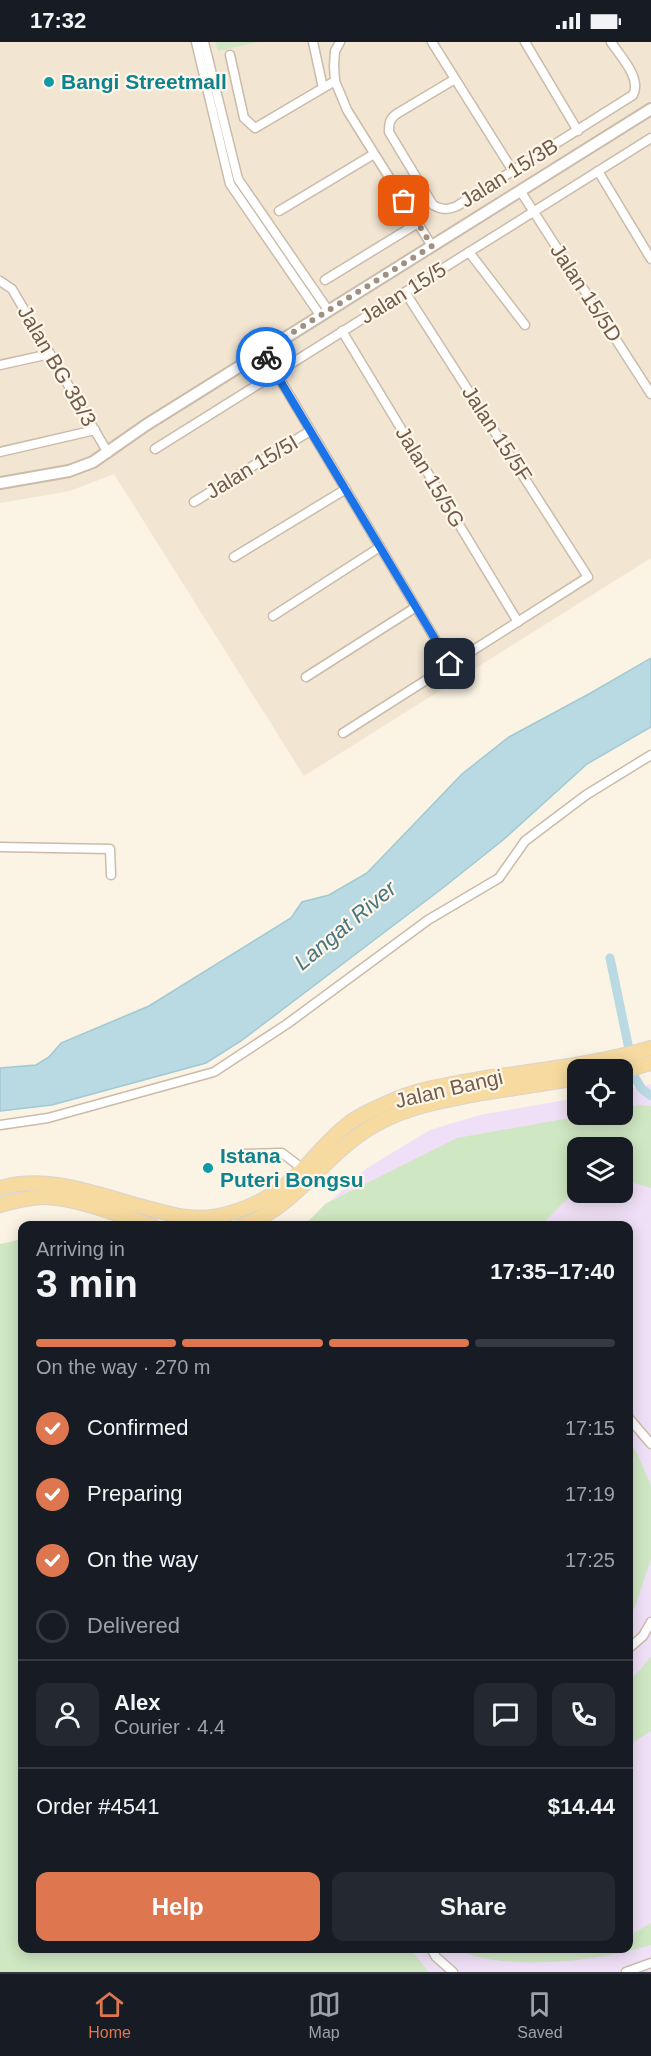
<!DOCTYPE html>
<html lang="en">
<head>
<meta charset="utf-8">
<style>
	body { margin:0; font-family:Helvetica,sans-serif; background:#242831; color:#f1f3f6; height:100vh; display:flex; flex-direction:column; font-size:22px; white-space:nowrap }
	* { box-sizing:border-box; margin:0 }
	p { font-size:20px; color:#9ea1a6 }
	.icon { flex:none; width:33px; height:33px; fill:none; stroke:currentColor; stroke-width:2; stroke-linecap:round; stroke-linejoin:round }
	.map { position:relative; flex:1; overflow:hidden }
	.drawer { position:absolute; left:18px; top:1179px; width:615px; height:732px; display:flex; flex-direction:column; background:#171b24; border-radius:12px; box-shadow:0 3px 15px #0003 }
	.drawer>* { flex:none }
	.controls { position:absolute; left:567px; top:1017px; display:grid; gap:12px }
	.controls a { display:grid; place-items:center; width:66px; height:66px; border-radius:12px; background:#171b24; box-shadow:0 3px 15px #0003; font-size:30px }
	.pin { position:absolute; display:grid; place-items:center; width:51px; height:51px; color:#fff; margin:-26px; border-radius:12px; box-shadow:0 3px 9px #0006 }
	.courier { position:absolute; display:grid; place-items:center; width:60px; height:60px; margin:-30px; border:4px solid #1a73e8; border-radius:50%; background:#fff; color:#222; box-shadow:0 2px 8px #0007 }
	.headline em { font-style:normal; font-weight:700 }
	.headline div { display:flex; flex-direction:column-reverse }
	.headline { display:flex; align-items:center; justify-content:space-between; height:102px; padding:0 18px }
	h1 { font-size:39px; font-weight:700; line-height:45px }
	.bar { display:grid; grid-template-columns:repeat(4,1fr); gap:9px 6px; align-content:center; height:72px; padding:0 18px }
	.bar i { height:8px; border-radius:4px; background:#363941 }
	.bar .active { background:#de774f }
	.bar p { grid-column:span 4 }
	.line { display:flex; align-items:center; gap:15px; padding:0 18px; border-top:2px solid #363941 }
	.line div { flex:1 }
	.round { display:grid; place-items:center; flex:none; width:63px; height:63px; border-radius:12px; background:#242831 }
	ol { padding:0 18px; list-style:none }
	li { display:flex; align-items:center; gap:18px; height:66px }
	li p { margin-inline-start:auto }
	li .icon { padding:6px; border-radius:50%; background:#de774f; color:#fff; stroke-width:4 }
	li:last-child { color:#9ea1a6 }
	li i { width:33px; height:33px; border:3px solid #363941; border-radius:50% }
	.cta { display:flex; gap:12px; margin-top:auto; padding:12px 18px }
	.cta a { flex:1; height:69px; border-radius:12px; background:#de774f; color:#fff; font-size:24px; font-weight:700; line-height:69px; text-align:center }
	.cta a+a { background:#242831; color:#f1f3f6 }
	.status { display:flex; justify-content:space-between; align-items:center; height:42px; padding:0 30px; background:#171b24; direction:ltr }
	.status svg { height:16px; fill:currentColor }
	.menu { display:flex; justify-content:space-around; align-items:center; height:84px; border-top:2px solid #363941; background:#171b24; font-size:16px; color:#9ea1a6 }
	.menu a { display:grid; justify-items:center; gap:3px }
	.menu .active { color:#de774f }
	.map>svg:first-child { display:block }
	.residential { fill:#f2e5d2 }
	.education { fill:#f0e0f7; fill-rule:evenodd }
	.green { fill:#cfe7c3 }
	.water { fill:#b9dae3; stroke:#a0c9d4; stroke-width:1.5 }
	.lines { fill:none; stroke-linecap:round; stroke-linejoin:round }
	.canal { stroke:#b9dae3; stroke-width:9 }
	.minor-casing { stroke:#cbbbaa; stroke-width:11 }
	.tertiary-casing { stroke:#cbbbaa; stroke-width:14 }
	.primary-casing { stroke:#dad4d0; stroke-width:16 }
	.minor { stroke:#fff; stroke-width:8 }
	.tertiary { stroke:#fff; stroke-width:10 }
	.primary { stroke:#f6da9f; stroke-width:14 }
	.done { stroke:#a19080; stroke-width:6; stroke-dasharray:0 10.8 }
	.route { stroke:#1a73e8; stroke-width:8 }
	.culture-dot { fill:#0f9aa8; stroke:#fef7e9; stroke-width:2 }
	.labels { text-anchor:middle; stroke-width:4.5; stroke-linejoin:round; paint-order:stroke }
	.culture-label { font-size:21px; font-weight:bold; fill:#0d838f; stroke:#fef7e9; text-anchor:start }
	.street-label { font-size:21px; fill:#715b4b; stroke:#fef7e9 }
	.water-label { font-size:22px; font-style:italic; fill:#467583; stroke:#fef7e9 }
</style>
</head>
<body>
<div class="status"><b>17:32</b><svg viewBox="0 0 49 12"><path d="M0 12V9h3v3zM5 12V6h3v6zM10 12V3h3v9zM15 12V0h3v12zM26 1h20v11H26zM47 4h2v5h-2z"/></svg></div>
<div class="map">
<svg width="651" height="1930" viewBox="0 0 651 1930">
	<rect width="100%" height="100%" fill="#fbf3e3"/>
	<!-- residential -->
	<polygon class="residential" points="0,0 651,0 651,516 304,734 114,432 70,449 0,461"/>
	<!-- education -->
	<path class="education" d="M651 1042V1930H207L205 1907 628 1906V1184L304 1183 367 1126 430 1088 480 1073 577 1056 578 1072H622L623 1048ZM578 1106H622V1150H578Z"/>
	<!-- green -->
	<g class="green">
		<polygon points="215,0 258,0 218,9"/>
		<polygon points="640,1063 651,1064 651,1146 628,1139 623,1140 622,1106 578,1106 577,1147 541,1183 305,1183 325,1162 457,1096 586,1073 622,1072 623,1066"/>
		<polygon points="22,1197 22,1906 410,1907 429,1930 0,1930 0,1202"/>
		<polygon points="629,1399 636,1409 651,1443 651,1517 635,1565 629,1574"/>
		<polygon points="651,1614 651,1689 629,1703 629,1638 640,1628"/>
		<path d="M651 1881V1903C598 1920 501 1930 456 1907L628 1906 629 1894Z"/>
	</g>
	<!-- water -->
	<polygon class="water" points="651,616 651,685 587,722 503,798 444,845 241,999 206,1021 52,1063 0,1069 0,1026 36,1023 49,1015 61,1001 149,964 291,876 302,860 329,853 367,831 462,732 509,695 589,652"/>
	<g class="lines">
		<!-- canal -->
		<polyline class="canal" points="610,916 635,1036 642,1047 651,1054"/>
		<defs>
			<g id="minor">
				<polyline points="196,0 230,142 320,273"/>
				<polyline points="204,0 238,137 328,268"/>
				<polyline points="313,0 323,46"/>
				<polyline points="340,0 335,9 334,24 335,39 347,68 432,204"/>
				<polyline points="432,0 513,129"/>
				<polyline points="525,0 578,89"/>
				<polyline points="230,13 244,76 255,86 335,39"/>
				<path d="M455 37 398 71C390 76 389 80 389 90L433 163C442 168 447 168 457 164L633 53C642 36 620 14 611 0"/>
				<polyline points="598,129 651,217"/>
				<polyline points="521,150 651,352"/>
				<polyline points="279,169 374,112"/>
				<polyline points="469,210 525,283"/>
				<polyline points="325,238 418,181"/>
				<polyline points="0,239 12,247 108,411"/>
				<polyline points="342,289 518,580"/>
				<polyline points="263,309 450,622"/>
				<polyline points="0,323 50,312"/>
				<polyline points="155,407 651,96"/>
				<polyline points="0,410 95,388"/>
				<polyline points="194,460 310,389"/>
				<polyline points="234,515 346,447"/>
				<polyline points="273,574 380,505"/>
				<polyline points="306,635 416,565"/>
				<polyline points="343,691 588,535 405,250"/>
				<polyline points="0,805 110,807 111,833"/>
				<polyline points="0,1083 48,1076 214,1030 287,982 428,878 499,836 525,799 586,753 651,713"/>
				<polyline points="241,1112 282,1111 303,1127"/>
				<polyline points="628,1375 651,1402"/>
				<polyline points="628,1607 643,1594 651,1580"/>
				<polyline points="431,1906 436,1915 453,1930"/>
				<polyline points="626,1930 651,1921"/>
			</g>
			<polyline id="tertiary" points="0,441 69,429 93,420 146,383 651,67"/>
			<g id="primary">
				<polyline points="622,1029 651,1021"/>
				<path d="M0 1146C51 1131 102 1155 151 1167 173 1173 194 1179 218 1174 247 1168 276 1154 297 1133 316 1115 331 1094 352 1079 362 1072 374 1067 385 1062 416 1047 451 1042 486 1036 541 1028 598 1022 651 1006"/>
				<path d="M0 1163C14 1159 26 1156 41 1155 72 1154 122 1174 153 1184"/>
				<path d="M241 1184C292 1167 317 1123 359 1093 396 1066 439 1059 483 1051 514 1046 546 1041 578 1036"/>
			</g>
		</defs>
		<!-- minor casing -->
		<use href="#minor" class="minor-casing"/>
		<!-- tertiary casing -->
		<use href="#tertiary" class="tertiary-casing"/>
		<!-- primary casing -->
		<use href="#primary" class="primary-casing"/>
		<!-- minor -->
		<use href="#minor" class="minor"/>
		<!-- tertiary -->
		<use href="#tertiary" class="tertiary"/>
		<!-- primary -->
		<use href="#primary" class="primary"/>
	</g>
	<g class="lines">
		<!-- done -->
		<polyline class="done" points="266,315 263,309 432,204 404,159"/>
		<!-- route -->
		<polyline class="route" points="266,315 450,622"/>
	</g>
	<!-- markers -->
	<g class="culture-dot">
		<circle cx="49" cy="40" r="6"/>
		<circle cx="208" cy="1126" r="6"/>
	</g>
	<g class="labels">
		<!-- culture labels -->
		<g class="culture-label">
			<text x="61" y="47">Bangi Streetmall</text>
			<text x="220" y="1121">Istana<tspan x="220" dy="24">Puteri Bongsu</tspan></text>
		</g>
		<!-- street labels -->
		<g class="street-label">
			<text transform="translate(509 131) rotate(-32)" y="7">Jalan 15/3B</text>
			<text transform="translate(403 251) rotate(-32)" y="7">Jalan 15/5</text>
			<text transform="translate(586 251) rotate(57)" y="7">Jalan 15/5D</text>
			<text transform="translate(57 324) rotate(60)" y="7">Jalan BG 3B/3</text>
			<text transform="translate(497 392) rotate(57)" y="7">Jalan 15/5F</text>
			<text transform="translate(252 425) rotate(-31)" y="7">Jalan 15/5I</text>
			<text transform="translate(430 435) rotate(59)" y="7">Jalan 15/5G</text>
			<text transform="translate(449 1047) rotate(-13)" y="7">Jalan Bangi</text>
		</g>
		<!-- water labels -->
		<g class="water-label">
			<text transform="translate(345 883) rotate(-40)" y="8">Langat River</text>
		</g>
	</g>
</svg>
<div class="controls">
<a><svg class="icon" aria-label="locate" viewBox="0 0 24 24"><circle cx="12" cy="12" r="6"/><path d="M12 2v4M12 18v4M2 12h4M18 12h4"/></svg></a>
<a><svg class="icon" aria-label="layers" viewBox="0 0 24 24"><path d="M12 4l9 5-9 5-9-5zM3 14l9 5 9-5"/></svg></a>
</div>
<div class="pin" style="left:404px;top:159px;background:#ea580c"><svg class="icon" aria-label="bag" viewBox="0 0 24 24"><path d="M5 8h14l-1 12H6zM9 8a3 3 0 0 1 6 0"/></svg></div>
<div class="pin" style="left:450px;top:622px;background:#1f2937"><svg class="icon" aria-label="home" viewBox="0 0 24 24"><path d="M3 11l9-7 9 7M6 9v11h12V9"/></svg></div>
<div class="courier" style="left:266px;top:315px"><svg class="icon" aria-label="bike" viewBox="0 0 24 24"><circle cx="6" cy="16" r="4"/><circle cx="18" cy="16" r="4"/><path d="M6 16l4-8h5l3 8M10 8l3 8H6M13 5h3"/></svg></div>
<section class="drawer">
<div class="headline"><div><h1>3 min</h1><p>Arriving in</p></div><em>17:35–17:40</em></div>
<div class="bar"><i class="active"></i><i class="active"></i><i class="active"></i><i></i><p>On the way · 270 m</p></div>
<ol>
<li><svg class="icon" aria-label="check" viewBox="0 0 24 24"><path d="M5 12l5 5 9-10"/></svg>Confirmed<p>17:15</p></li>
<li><svg class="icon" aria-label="check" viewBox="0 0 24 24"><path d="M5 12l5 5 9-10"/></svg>Preparing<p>17:19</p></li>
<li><svg class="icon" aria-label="check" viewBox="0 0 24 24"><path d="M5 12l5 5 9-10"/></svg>On the way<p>17:25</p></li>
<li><i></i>Delivered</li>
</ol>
<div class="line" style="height:108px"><a class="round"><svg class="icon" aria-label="person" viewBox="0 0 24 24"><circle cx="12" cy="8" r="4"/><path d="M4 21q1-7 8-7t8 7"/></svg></a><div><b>Alex</b><p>Courier · 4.4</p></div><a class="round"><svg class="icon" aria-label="chat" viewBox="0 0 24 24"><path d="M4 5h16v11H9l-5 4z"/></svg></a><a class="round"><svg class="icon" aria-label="phone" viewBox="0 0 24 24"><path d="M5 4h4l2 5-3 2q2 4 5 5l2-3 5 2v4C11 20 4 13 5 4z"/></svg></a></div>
<div class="line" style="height:78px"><div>Order #4541</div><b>$14.44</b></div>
<div class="cta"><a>Help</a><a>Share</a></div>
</section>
</div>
<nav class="menu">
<a class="active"><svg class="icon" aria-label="home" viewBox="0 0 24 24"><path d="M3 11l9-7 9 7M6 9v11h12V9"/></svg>Home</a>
<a><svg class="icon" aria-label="map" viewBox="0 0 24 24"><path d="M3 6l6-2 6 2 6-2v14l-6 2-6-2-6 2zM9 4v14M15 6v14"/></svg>Map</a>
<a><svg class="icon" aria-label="saved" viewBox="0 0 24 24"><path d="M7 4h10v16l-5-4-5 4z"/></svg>Saved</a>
</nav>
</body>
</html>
